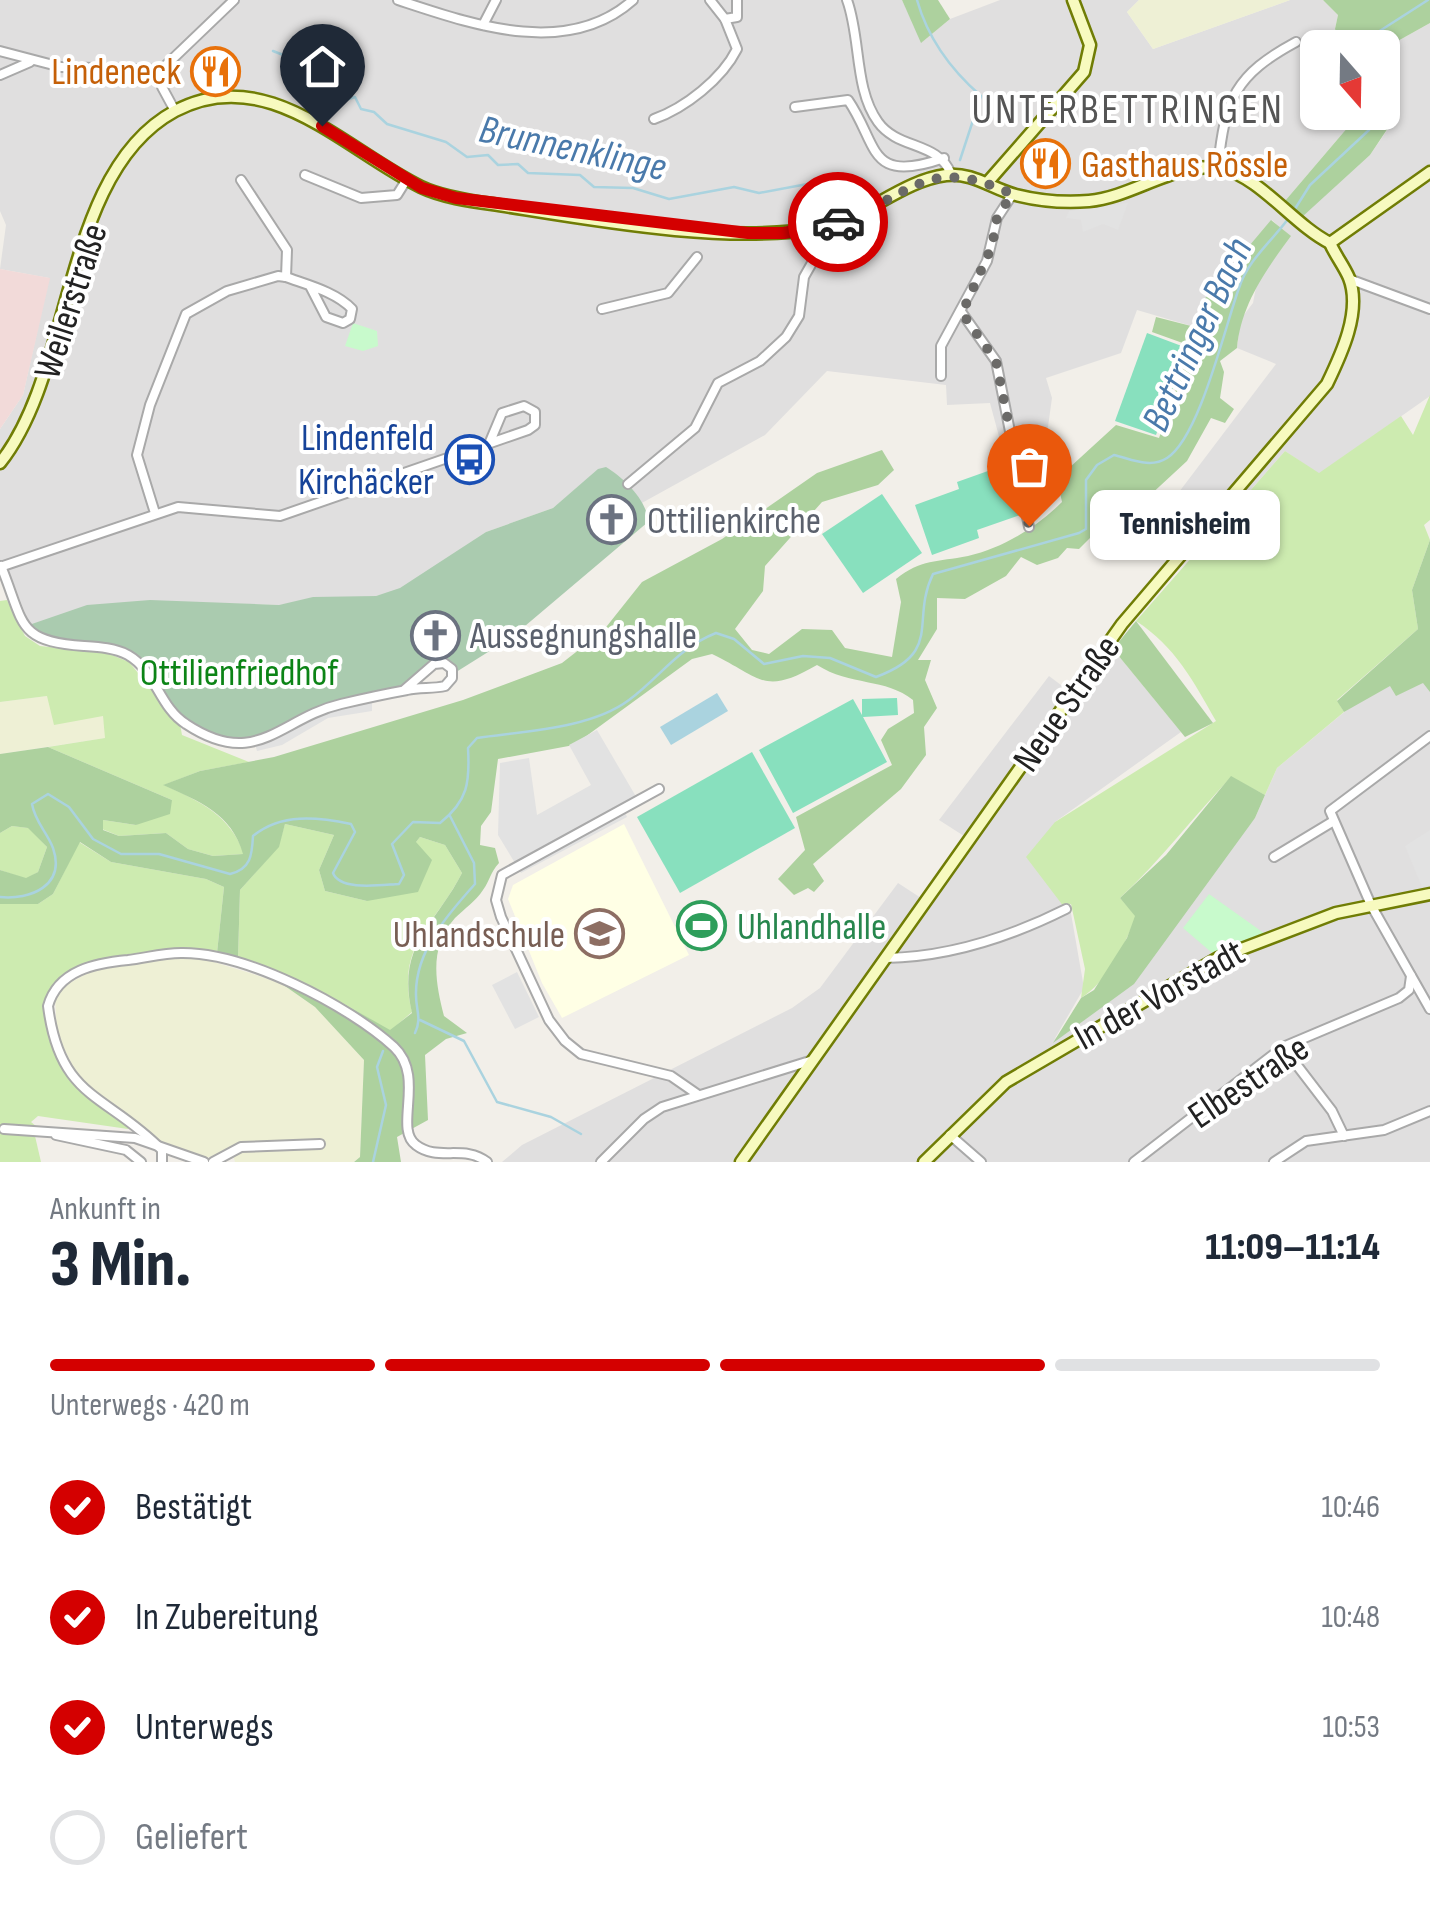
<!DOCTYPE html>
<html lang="de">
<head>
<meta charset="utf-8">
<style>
	body { margin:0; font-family:"Sofia Sans Condensed",sans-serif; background:#f6f6f7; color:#1f2937; height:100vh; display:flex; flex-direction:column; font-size:38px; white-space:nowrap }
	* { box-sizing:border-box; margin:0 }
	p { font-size:32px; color:#747a83 }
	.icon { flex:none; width:55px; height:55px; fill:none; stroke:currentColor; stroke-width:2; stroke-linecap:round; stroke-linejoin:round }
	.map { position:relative; height:1162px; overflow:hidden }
	.panel { display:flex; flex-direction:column; background:#fff; flex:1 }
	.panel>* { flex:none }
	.needle { width:65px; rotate:160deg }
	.buttons { position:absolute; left:1300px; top:30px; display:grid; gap:20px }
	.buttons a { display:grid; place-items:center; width:100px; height:100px; border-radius:15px; background:#fff; box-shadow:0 2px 8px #0004; font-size:50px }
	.pin { position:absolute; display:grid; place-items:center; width:85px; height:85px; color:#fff; margin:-102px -42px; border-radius:50% 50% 50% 0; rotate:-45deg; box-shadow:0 0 10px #0007 }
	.pin .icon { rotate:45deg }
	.courier { position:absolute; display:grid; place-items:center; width:100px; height:100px; margin:-50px; border:8px solid #d40000; border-radius:50%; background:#fff; color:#222; box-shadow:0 2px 12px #0007 }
	.bubble { position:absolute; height:70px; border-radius:15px; background:#fff; box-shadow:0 2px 8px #0004; font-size:32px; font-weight:800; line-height:70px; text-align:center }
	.summary em { font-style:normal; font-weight:800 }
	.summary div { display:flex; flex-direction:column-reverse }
	.summary { display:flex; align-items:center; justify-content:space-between; height:170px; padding:0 50px }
	h1 { font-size:65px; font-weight:800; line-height:75px }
	.bar { display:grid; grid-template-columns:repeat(4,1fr); gap:15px 10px; align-content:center; height:120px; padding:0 50px }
	.bar i { height:12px; border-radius:8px; background:#e0e1e3 }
	.bar .on { background:#d40000 }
	.bar p { grid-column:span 4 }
	ol { padding:0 50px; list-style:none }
	li { display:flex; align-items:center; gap:30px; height:110px }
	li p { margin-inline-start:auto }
	li .icon { padding:10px; border-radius:50%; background:#d40000; color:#fff; stroke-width:4 }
	li:last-child { color:#747a83 }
	li i { width:55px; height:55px; border:5px solid #e0e1e3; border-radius:50% }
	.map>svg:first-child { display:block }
	.residential { fill:#e0dfdf }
	.commercial { fill:#f2dad9 }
	.education { fill:#ffffe5 }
	.farmland { fill:#eef0d5 }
	.grass { fill:#cdebb0 }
	.forest { fill:#add19e }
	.cemetery { fill:#aacbaf }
	.park { fill:#c8facc }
	.pitch { fill:#88e0be }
	.parking { fill:#e2e2e2 }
	.water { fill:#aad3df }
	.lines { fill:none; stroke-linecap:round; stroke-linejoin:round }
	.stream { stroke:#aad3df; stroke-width:2.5 }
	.street-casing { stroke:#a9a9a9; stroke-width:12 }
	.secondary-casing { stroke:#707d05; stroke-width:15 }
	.street { stroke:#fff; stroke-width:8 }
	.secondary { stroke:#f7fabf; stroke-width:10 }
	.done { stroke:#6b6a68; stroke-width:10; stroke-dasharray:0 18 }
	.route { stroke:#d40000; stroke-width:12 }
	.labels { text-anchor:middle; stroke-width:8; stroke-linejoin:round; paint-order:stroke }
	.food-label { font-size:38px; fill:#c56008; stroke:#fff; text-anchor:end }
	.street-label { font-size:38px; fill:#222; stroke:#fff }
	.transit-label { font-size:38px; fill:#164399; stroke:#fff; text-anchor:end }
	.worship-label { font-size:38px; fill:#5b616d; stroke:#fff; text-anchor:start }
	.park-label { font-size:38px; fill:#0c8416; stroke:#fff }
	.leisure-label { font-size:38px; fill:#27864d; stroke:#fff; text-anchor:start }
	.education-label { font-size:38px; fill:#785e54; stroke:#fff; text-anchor:end }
	.water-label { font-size:40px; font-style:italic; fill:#4a7aab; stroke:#fff }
	.quarter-label { font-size:42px; letter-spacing:2.5px; fill:#555; stroke:#fff }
</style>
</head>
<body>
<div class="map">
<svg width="1430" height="1162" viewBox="0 0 1430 1162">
	<rect width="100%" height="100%" fill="#f2efe9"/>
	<!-- residential -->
	<g class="residential">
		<polygon points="0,0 902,0 922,42 950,19 1000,0 1139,0 1127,12 1153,49 1290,0 1323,0 1338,15 1335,29 1342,47 1318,48 1318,112 1360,113 1285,201 1302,216 1370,155 1390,126 1396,42 1430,23 1430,396 1319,474 1285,451 1194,554 1151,529 1276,364 1237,348 1240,320 1253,303 1257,282 1290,237 1272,220 1195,327 1137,310 1121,353 1046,378 1052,398 1045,448 1004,455 990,403 947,405 946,385 827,371 765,435 640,504 599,469 553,508 486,532 401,589 376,596 279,605 150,601 30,626 5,561 0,562 0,429 23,395 49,278 0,269 6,225 0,211"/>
		<polygon points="1430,648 1430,1162 502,1162 522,1145 792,1008 820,988 898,883 921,898 964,836 939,820 1049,676 1077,697 1113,649 1181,732 1055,822 1084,988 1054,1040 1215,868 1255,818 1277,768 1396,669"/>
	</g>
	<!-- commercial -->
	<polygon class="commercial" points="0,269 50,278 23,395 0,429"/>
	<!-- education -->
	<polygon class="education" points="624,824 689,955 562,1018 542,983 508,899 513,885"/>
	<!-- farmland -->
	<g class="farmland">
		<polygon points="1139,0 1290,0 1153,49 1127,12"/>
		<polygon points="47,696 103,716 106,738 0,754 0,702"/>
		<polygon points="165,957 204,959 253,974 282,984 315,1007 364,1060 360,1157 354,1162 235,1162 231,1148 202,1160 162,1149 83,1087 57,1034 55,997 66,985 97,968"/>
	</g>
	<!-- grass -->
	<g class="grass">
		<path d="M1430 395V520L1424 525 1430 540 1412 590 1418 629 1337 700 1344 712 1277 768 1265 795 1231 777C1193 817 1161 860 1120 898L1136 916C1125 945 1107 982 1081 998L1085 969 1071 904 1064 907 1026 857 1055 822 1216 721C1194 682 1175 646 1136 621L1285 451 1319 473 1401 416 1413 435Z"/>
		<path d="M7 600 25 636 40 646 107 653 129 662 180 724 182 735 249 762 200 771 164 785C201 802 230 815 244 854L213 856 188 849 166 833 119 836 102 829 103 820 136 825 172 800 48 747 105 738 103 716 54 725 47 696 0 702V601Z"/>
		<path d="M285 824 334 835 319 870 325 891 367 901 420 837 445 845 462 873C435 926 395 945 412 1012L390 1031 346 1005 246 966 238 958 240 890 278 847Z"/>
		<polygon points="12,826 29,828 47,847 38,872 26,879 0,870 0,833"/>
		<path d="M79 842 111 862 206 879 224 887 217 953C170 967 15 936 52 1034 73 1090 79 1092 129 1123L128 1129 38 1116 31 1122 37 1127 0 1129V904H38L53 894Z"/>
		<polygon points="16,1132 35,1136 41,1162 0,1162 0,1133"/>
	</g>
	<!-- forest -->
	<g class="forest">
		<polygon points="902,0 938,0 950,19 921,43"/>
		<polygon points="1323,0 1430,0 1430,23 1396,42 1390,125 1370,155 1302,217 1285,201 1360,113 1382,112 1382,48 1342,47 1335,29 1338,15"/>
		<path d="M1271 220 1291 236C1265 271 1241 305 1237 348L1220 361 1224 372 1220 398 1234 409 1225 423 1211 418 1187 461 1147 498 1123 491 1103 525 1079 549 1067 548 1058 558 1037 565 1021 557 1006 576 965 599 937 598V629L918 660H931L925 680 937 708 924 727 926 755 901 789 813 864 824 881 814 892 808 888 794 895 778 879 805 850 796 817 892 765 881 740 888 729 914 713 913 700C886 678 850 686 817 665 763 696 762 678 712 654L692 659 574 745 498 759 491 812 481 826 480 845 495 848 499 863C490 873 490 880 483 890 476 901 464 909 455 918 429 947 435 981 444 1016L467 1033 446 1039 425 1055 428 1120 397 1137 401 1162H354L360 1157 364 1060 315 1007 282 984 346 1005 390 1030 412 1013C396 945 435 926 462 873L445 845 420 837 416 842 432 860 418 892 367 901 325 891 319 870 334 835 285 824 279 847 240 890 238 958 217 953 224 887 206 879 111 862 80 842 53 894 38 904H0V870L26 878 38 872 47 847 28 828 12 826 0 833V754L48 747 172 800 170 814 136 825 103 820V830L119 836 166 833 188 849 213 856 243 854C232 814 199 801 163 785L200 771 274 757 463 700 562 663 603 631 642 582 722 539 817 473 882 450 894 470 878 485 822 502 765 566 763 591 735 629 752 650 769 654 802 629 832 630 845 648 892 657 901 602 896 579C921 559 937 562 968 556 1003 548 1037 527 1062 502L1057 479 1116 425 1159 438 1191 346 1152 332 1156 317 1195 327 1202 302Z"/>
		<polygon points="1430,540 1430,692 1423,683 1396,696 1390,686 1344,712 1337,701 1418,629 1412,590"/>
		<polygon points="1136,621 1213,723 1185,737 1113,649"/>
		<polygon points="1231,776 1265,795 1255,818 1134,984 1053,1043 1081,998 1094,990 1127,938 1135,916 1120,898 1166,855"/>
	</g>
	<!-- cemetery -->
	<path class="cemetery" d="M606 467C624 478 648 501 648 522L512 637 453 674 439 663C404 690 388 688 348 702 321 711 297 728 270 738 204 762 165 696 128 655L57 645 26 626 87 605 150 600 279 605 313 597 376 596 400 588 486 532 553 508 598 469Z"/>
	<!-- park -->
	<g class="park">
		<polygon points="353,323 377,331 378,346 363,351 345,346"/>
		<polygon points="1209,894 1268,936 1218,958 1183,928"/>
	</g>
	<!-- pitch -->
	<g class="pitch">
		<polygon points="1147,333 1187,348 1156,435 1115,421"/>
		<polygon points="1002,466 1020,515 977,530 979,538 932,555 915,505 959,489 957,482"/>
		<polygon points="882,494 922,553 863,593 822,534"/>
		<polygon points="897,698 898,715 863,717 887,762 793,813 759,750 853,699 862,715 862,699"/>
		<polygon points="752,752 795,828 680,893 637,817"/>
	</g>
	<!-- parking -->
	<g class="parking">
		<polygon points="1128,203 1118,230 1103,224 1083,232 1081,220 1066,218 1069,211"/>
		<polygon points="372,703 372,711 328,718 282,745 257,751 255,744 279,737 339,706"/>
		<polygon points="597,730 638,800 623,808 627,817 521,873 498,835 500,763 529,758 537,815 591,785 569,745"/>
		<polygon points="1430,830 1430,885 1422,887 1405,846"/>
		<polygon points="517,972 539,1017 515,1029 492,985"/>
	</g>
	<!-- water -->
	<polygon class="water" points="717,693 728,711 671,745 660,727"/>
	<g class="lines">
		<!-- stream -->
		<g class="stream">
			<path d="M917 0C928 39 951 70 981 96L960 160"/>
			<polyline points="1369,48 1375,34 1428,0"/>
			<polyline points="273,51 319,69 349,99 355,97 361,109 374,112 387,124 446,142 467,157 488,155 498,165 518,164 528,173 580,175 594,187 633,188 669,199 734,187 759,193 818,182 826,176"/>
			<polyline points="1293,212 1310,185 1369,130 1375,112"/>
			<path d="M0 897C30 900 66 886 53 848 47 832 35 822 32 804L48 794 69 807 93 839 121 854H159L230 874C251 869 252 855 253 836 281 813 317 817 351 824L355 832 333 873C340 891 380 885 399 884L404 875 392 844 413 822 440 823C468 801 470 782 468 748L477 738C524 731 590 729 629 700 661 676 678 648 716 633L734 639 764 664 803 656 830 658 876 677C944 652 910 621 933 574L1079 533 1086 529V480L1097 465 1114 455C1131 459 1150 469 1167 458 1200 437 1225 326 1239 288 1248 260 1271 242 1288 219"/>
			<polyline points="420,1020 464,1041 497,1102 551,1117 581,1134"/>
			<path d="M415 1033C422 1018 416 1011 416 995 415 951 448 914 475 884L474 863 450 816"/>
			<polyline points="373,1162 386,1105 377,1067 383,1051"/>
		</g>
		<defs>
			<g id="street">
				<path d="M398 0C471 24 567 59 633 0"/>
				<path d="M847 0C861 38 854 89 878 122 898 150 938 141 951 174"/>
				<polyline points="725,19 737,17 737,0"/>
				<polyline points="483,25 496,0"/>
				<polyline points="0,51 61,67 161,70"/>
				<polyline points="0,75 30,62"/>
				<path d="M795 107 848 100C879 145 867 185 944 158"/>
				<polyline points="175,111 162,87 161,70 234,0"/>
				<path d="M654 119C685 108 722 79 737 49L725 19 710 0"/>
				<path d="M1218 167C1225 99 1235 75 1296 42"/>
				<polyline points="305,175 361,198 397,195 407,179"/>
				<polyline points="241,180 287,250 286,277"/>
				<polyline points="1349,279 1430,309"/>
				<polyline points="602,309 668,293 697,257"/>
				<polyline points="962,313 996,361 1029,527"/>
				<polyline points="941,376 941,346 987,261 997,218 1012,195"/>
				<polyline points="628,484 695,428 718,383 760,361 786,337 799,316 804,277 817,254 823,227"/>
				<path d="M155 513 137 455 150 405 186 314 227 291 278 276 286 277C308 285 336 292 352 309L350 319 343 323 326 317 310 286"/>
				<path d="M1 566C25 625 16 641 84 646 99 647 115 648 128 655 156 671 159 707 186 724 257 771 280 718 341 704 362 699 385 694 407 690 420 687 433 689 445 686L452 678V669L444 663 434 664 404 690"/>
				<polyline points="0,567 178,507 280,516 528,430 535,425 535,412 524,406 502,413 489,444"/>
				<polyline points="1430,736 1330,811 1371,905 1430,1009"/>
				<polyline points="659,789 502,875 496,900 501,917 549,1020 565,1041 581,1054 671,1076 697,1094"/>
				<polyline points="1274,857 1332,822"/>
				<path d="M886 958C949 957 1010 937 1066 909"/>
				<polyline points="1283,1047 1332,1111 1344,1136"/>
				<polyline points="4,1129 135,1138 204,1162"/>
				<polyline points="56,1135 126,1150 141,1162"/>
				<polyline points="950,1135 981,1162"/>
				<path d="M162 1162V1150C106 1093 60 1100 48 1006 58 970 96 963 128 960 145 958 163 953 181 953 245 952 348 1005 394 1047 426 1077 393 1129 416 1145 438 1162 464 1144 487 1162"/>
				<polyline points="213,1162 241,1147 320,1144"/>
				<polyline points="601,1162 644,1119 662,1107 813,1060"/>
				<polyline points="1134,1162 1283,1047 1399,998 1409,990 1411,976"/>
				<polyline points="1274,1162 1306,1141 1384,1130 1430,1111"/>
			</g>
			<g id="secondary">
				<polyline points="987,183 1084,72 1090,45 1073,0"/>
				<polyline points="1330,243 1430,172"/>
				<path d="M0 463C75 369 62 172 175 111 267 62 345 150 421 187 442 197 469 201 492 204 588 219 724 245 818 228 864 220 900 181 946 175 973 172 992 189 1016 195 1040 201 1065 203 1089 201 1134 197 1179 159 1223 169 1260 177 1294 225 1330 243"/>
				<path d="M741 1162 1122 624 1327 384C1341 355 1362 311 1349 278 1344 266 1335 255 1330 243"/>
				<polyline points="924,1162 1006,1082 1218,958 1336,913 1430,894"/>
			</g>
		</defs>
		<!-- street casing -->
		<use href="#street" class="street-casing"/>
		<!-- secondary casing -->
		<use href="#secondary" class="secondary-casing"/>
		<!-- street -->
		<use href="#street" class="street"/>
		<!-- secondary -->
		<use href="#secondary" class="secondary"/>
	</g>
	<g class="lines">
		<!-- done -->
		<path class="done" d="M838 222C916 195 925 154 1012 194L997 218 992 246 962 313 996 361 1029 526"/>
		<!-- route -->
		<polyline class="route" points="322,126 422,188 456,198 748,233 784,233 838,222"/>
	</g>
	<!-- icons -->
	<defs>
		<symbol id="restaurant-ring" viewBox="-11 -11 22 22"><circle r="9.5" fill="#fff" stroke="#e8710a" stroke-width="1.5"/><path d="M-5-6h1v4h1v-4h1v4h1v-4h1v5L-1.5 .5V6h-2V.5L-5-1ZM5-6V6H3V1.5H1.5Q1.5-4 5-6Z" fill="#e8710a"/></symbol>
		<symbol id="bus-ring" viewBox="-11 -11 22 22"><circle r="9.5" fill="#fff" stroke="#1a4fb4" stroke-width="1.5"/><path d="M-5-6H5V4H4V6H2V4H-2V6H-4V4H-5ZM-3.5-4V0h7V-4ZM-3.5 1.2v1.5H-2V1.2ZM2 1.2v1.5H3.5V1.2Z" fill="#1a4fb4"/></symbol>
		<symbol id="church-ring" viewBox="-11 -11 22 22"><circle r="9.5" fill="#fff" stroke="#6b7280" stroke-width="1.5"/><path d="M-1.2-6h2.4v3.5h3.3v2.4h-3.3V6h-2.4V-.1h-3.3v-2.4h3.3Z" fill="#6b7280"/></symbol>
		<symbol id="stadium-ring" viewBox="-11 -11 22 22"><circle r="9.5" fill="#fff" stroke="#2e9e5b" stroke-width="1.5"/><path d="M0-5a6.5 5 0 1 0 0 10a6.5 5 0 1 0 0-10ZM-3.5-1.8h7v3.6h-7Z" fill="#2e9e5b"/></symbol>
		<symbol id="school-ring" viewBox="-11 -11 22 22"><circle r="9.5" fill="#fff" stroke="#8d6e63" stroke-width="1.5"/><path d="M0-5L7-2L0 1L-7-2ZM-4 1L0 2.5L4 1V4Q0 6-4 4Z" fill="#8d6e63"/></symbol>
	</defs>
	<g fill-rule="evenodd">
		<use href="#restaurant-ring" x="188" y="44" width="55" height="55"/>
		<use href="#restaurant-ring" x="1018" y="136" width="55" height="55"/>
		<use href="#bus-ring" x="442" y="432" width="55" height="55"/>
		<use href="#church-ring" x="584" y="492" width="55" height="55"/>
		<use href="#church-ring" x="408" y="608" width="55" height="55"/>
		<use href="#stadium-ring" x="674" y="898" width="55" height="55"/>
		<use href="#school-ring" x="572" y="906" width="55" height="55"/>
	</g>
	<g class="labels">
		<!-- food labels -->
		<g class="food-label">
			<text x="181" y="84">Lindeneck</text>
			<text x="1081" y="177" text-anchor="start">Gasthaus Rössle</text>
		</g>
		<!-- street labels -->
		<g class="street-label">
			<text transform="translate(70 301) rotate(-72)" y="13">Weilerstraße</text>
			<text transform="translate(1066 703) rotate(-55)" y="13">Neue Straße</text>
			<text transform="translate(1159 994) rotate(-29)" y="13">In der Vorstadt</text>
			<text transform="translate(1248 1081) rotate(-34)" y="13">Elbestraße</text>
		</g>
		<!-- transit labels -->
		<g class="transit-label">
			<text x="434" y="450">Lindenfeld<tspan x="434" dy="44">Kirchäcker</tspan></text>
		</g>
		<!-- worship labels -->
		<g class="worship-label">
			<text x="647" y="533">Ottilienkirche</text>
			<text x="470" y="648">Aussegnungshalle</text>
		</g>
		<!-- park labels -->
		<g class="park-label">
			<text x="239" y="685">Ottilienfriedhof</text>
		</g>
		<!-- leisure labels -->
		<g class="leisure-label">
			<text x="737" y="939">Uhlandhalle</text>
		</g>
		<!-- education labels -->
		<g class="education-label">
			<text x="565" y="947">Uhlandschule</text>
		</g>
		<!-- water labels -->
		<g class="water-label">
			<text transform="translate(573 147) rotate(12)" y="14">Brunnenklinge</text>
			<text transform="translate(1196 334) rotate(-65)" y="14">Bettringer Bach</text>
		</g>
		<!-- quarter labels -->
		<g class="quarter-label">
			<text x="1128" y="123">UNTERBETTRINGEN</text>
		</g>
	</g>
</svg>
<div class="buttons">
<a><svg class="needle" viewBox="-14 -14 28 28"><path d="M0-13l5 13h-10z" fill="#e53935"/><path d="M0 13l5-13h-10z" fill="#747a83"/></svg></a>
</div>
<div class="pin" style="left:1029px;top:526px;background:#ea580c"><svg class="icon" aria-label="bag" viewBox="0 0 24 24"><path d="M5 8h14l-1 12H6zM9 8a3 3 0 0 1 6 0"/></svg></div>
<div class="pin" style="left:322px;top:126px;background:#1f2937"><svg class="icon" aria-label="home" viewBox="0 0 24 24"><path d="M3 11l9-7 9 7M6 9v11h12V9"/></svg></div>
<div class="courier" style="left:838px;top:222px"><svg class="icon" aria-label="car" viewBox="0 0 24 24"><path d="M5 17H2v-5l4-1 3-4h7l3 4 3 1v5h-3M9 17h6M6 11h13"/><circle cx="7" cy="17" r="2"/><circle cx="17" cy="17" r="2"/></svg></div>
<div class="bubble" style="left:1090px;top:490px;width:190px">Tennisheim</div>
</div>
<section class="panel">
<div class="summary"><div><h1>3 Min.</h1><p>Ankunft in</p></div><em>11:09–11:14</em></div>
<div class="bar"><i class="on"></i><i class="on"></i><i class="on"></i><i></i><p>Unterwegs · 420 m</p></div>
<ol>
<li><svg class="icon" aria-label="check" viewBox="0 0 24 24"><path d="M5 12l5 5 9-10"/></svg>Bestätigt<p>10:46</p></li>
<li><svg class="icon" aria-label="check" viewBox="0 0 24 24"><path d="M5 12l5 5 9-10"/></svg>In Zubereitung<p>10:48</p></li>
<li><svg class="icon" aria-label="check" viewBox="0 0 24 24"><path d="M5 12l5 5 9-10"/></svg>Unterwegs<p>10:53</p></li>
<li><i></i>Geliefert</li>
</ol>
</section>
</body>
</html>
